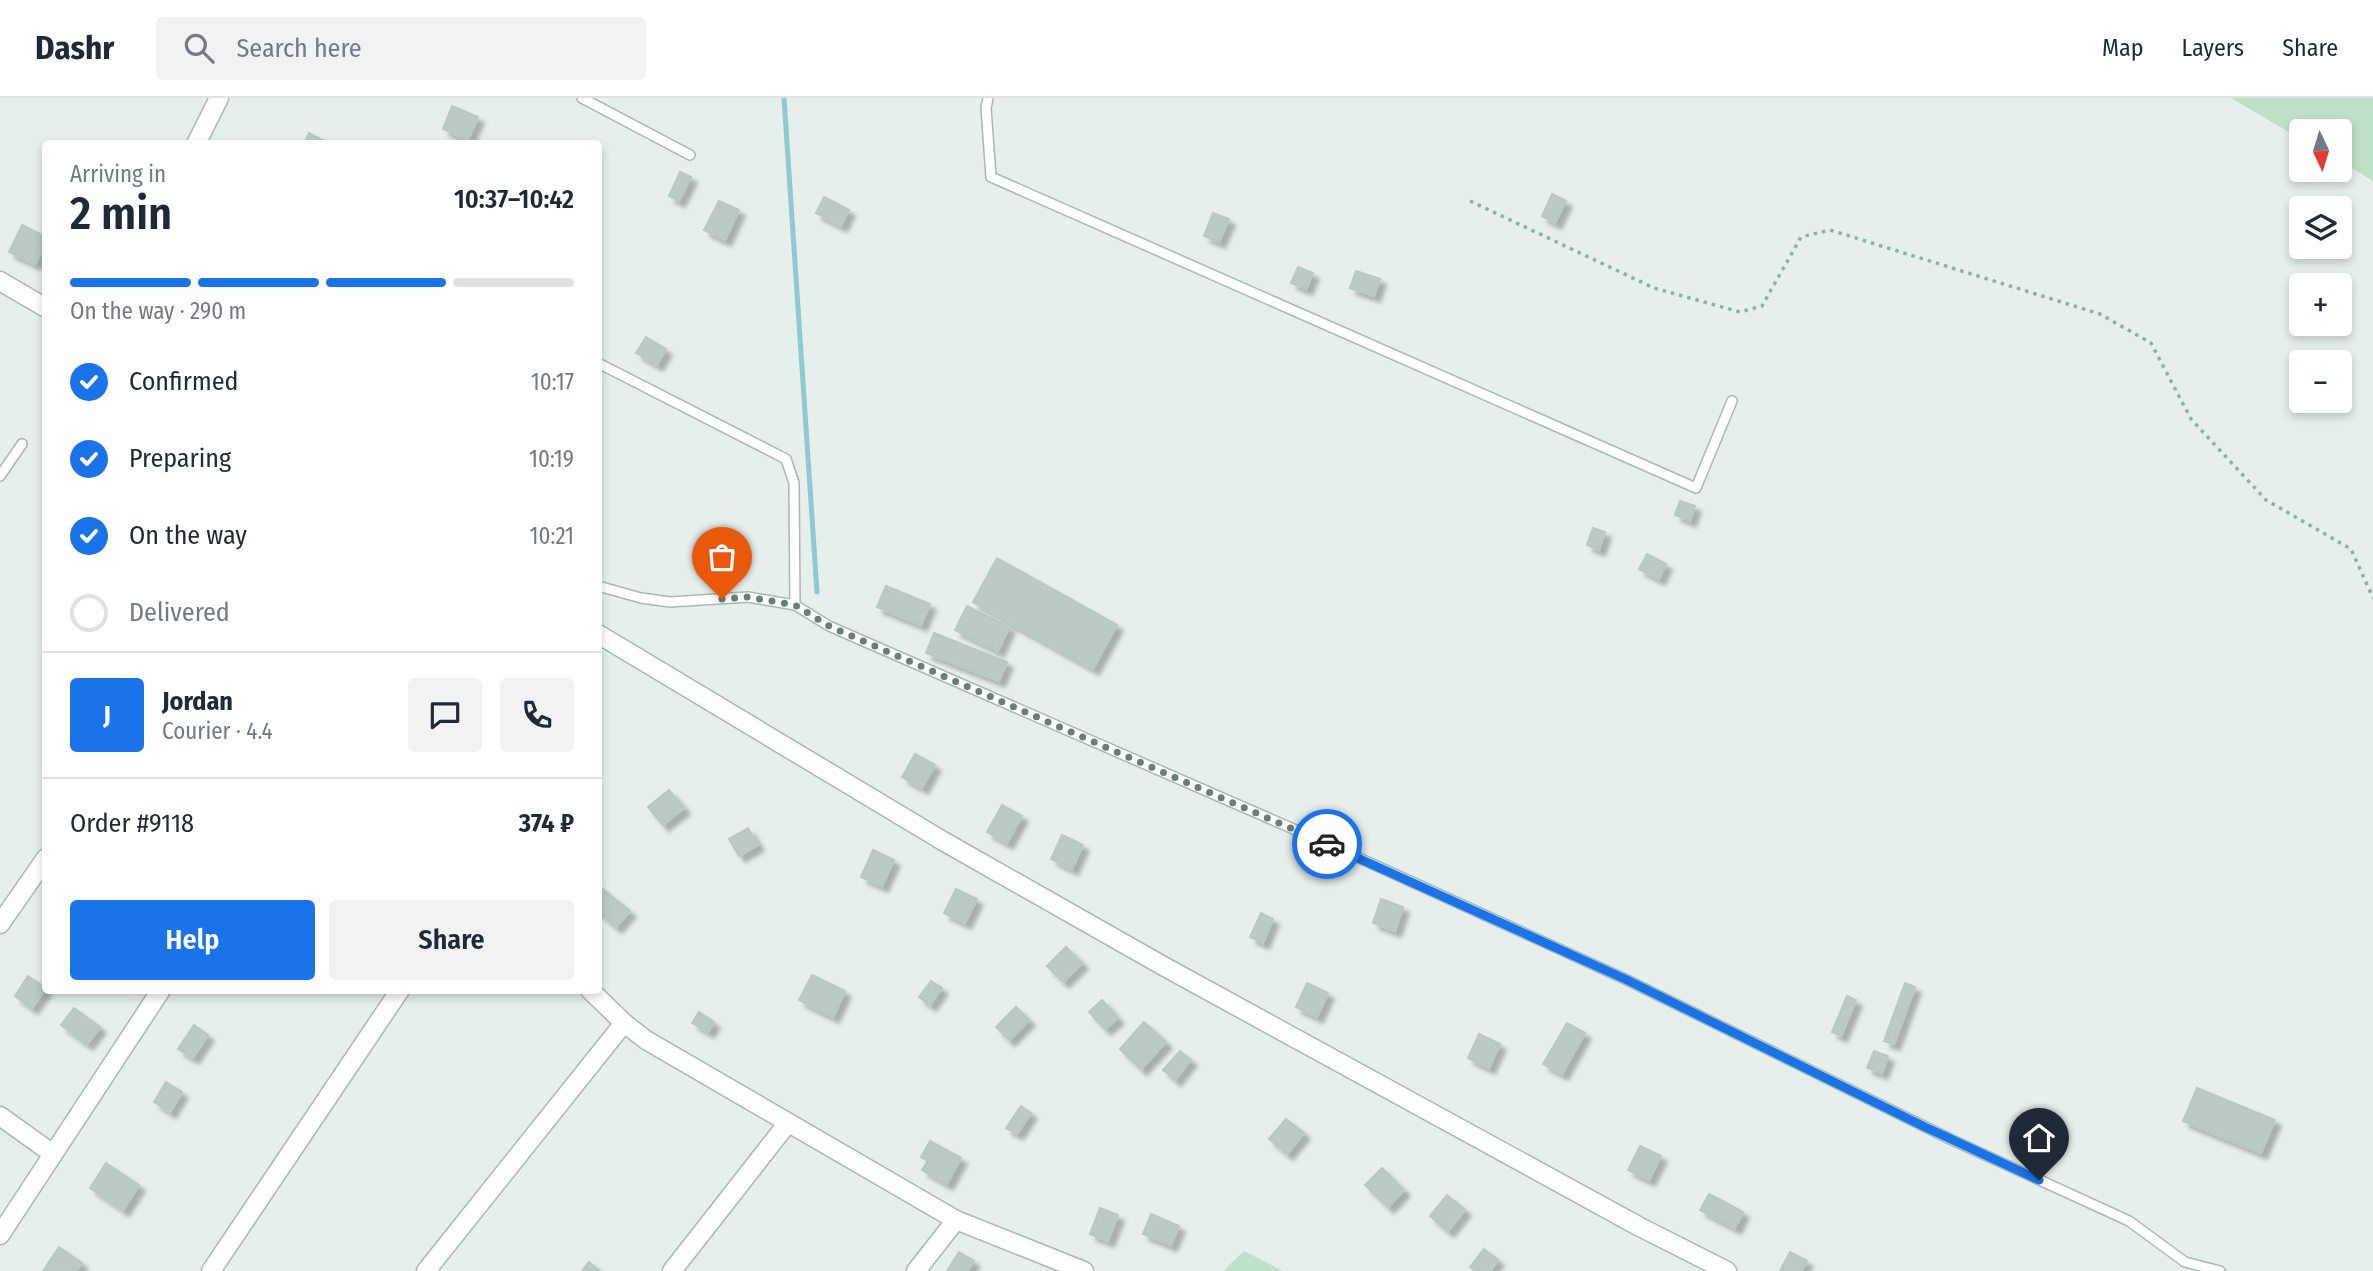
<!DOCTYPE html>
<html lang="en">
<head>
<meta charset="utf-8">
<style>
	body { margin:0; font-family:"Fira Sans Condensed",sans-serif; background:#f2f2f3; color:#1f2937; height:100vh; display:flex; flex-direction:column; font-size:26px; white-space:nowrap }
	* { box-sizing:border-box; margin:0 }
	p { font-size:23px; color:#747a83 }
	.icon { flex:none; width:38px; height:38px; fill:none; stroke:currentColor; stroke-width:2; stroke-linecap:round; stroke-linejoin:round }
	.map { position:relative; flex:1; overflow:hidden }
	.details { position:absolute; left:42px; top:42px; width:560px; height:854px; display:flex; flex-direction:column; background:#fff; border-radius:7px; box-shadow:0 4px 10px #0003 }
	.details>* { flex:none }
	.needle { width:46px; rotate:176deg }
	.tools { position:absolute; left:2289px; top:21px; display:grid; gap:14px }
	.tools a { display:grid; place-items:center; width:63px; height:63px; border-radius:7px; background:#fff; box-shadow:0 4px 10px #0003; font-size:35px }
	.pin { position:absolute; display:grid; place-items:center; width:60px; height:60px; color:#fff; margin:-72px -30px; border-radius:50% 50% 50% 0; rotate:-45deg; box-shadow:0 0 7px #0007 }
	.pin .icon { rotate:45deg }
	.courier { position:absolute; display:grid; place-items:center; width:70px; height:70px; margin:-35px; border:5px solid #1a73e8; border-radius:50%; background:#fff; color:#222; box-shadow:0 2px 9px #0007 }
	.summary em { font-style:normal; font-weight:600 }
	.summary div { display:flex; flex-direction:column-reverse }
	.summary { display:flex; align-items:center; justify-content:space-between; height:119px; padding:0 28px }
	h1 { font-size:46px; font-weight:600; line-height:52px }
	.bar { display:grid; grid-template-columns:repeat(4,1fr); gap:10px 7px; align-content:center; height:84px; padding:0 28px }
	.bar i { height:9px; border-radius:5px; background:#e0e1e3 }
	.bar .active { background:#1a73e8 }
	.bar p { grid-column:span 4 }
	.line { display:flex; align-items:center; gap:18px; padding:0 28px; border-top:2px solid #e0e1e3 }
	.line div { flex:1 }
	.round { display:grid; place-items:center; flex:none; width:74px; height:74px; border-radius:7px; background:#f2f2f3 }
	ol { padding:0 28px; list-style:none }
	li { display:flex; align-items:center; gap:21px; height:77px }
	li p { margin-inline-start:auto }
	li .icon { padding:7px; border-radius:50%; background:#1a73e8; color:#fff; stroke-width:4 }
	li:last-child { color:#747a83 }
	li i { width:38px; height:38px; border:4px solid #e0e1e3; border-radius:50% }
	.action { display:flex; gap:14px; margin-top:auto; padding:14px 28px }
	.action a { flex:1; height:80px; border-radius:7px; background:#1a73e8; color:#fff; font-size:28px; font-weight:600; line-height:80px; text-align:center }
	.action a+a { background:#f2f2f3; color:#1f2937 }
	header { display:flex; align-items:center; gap:42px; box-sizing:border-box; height:98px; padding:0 35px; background:#fff; border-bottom:2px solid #e0e1e3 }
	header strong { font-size:33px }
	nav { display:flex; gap:38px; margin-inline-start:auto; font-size:24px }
	.search { width:490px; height:63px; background:#f2f2f3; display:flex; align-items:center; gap:18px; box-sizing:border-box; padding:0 24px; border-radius:7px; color:#747a83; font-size:26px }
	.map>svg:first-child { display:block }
	.green { fill:#bfe0c8 }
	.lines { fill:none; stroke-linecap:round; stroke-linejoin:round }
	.stream { stroke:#8ec9d4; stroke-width:5 }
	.building { fill:#bbcac4; stroke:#b8c9c2; stroke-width:2; filter:url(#shadow) }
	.lane-casing { stroke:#a8b8b2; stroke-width:12 }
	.street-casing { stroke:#a8b8b2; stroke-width:21 }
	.path { stroke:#86b3a5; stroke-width:3.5; stroke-dasharray:3.5 5; stroke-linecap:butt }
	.lane { stroke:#fff; stroke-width:9 }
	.street { stroke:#fff; stroke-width:18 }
	.done { stroke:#687f78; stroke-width:7; stroke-dasharray:0 12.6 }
	.route { stroke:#1a73e8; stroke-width:9 }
</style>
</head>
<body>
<header>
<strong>Dashr</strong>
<div class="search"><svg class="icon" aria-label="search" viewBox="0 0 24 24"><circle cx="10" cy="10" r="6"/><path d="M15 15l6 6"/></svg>Search here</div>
<nav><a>Map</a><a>Layers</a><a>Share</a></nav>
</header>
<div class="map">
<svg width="2373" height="1173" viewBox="0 0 2373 1173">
	<defs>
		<filter id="shadow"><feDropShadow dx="6" dy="6" stdDeviation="2" flood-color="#0004"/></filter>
	</defs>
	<rect width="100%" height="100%" fill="#e6efeb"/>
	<!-- green -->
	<g class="green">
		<polygon points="2231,0 2373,0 2373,83 2340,63 2340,33 2301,33 2301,41"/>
		<polygon points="1244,1153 1283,1173 1223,1173"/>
	</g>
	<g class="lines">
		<!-- stream -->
		<polyline class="stream" points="784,0 817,494"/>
	</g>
	<!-- building -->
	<g class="building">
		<polygon points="452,8 478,19 468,42 443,31"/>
		<polygon points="309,35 328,45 328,46 304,46"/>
		<polygon points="680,74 691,79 679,103 669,98"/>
		<polygon points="1552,96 1566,103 1555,125 1542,118"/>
		<polygon points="824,99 849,112 841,128 816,115"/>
		<polygon points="719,103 739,112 725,142 704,132"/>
		<polygon points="1213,115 1229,121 1219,144 1204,138"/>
		<polygon points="22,127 46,139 46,145 35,166 9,154"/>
		<polygon points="1298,169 1313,175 1306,191 1291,185"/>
		<polygon points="1356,173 1380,181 1374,198 1350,190"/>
		<polygon points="646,239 666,251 657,267 636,255"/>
		<polygon points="1680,403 1695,408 1690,423 1675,417"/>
		<polygon points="1593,430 1605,434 1599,452 1587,447"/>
		<polygon points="1647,456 1666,466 1659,481 1639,471"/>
		<polygon points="997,460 1117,527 1093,571 973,504"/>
		<polygon points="886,488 930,506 921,527 877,509"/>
		<polygon points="967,508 1009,529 998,553 955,532"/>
		<polygon points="934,535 1007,564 999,583 926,555"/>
		<polygon points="915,656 935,667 922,690 902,679"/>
		<polygon points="669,692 684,710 663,727 648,709"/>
		<polygon points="1002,707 1022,718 1007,745 987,734"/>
		<polygon points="748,730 758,747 739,758 729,741"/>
		<polygon points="1062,737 1083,747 1072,771 1051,761"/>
		<polygon points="873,752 894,762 882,788 861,779"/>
		<polygon points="599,788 630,813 616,829 598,814"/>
		<polygon points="956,791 977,801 965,825 944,815"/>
		<polygon points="1381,801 1403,809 1395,833 1373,825"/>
		<polygon points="1261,815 1273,821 1263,845 1250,839"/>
		<polygon points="1066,849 1082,865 1063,884 1047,868"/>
		<polygon points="812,877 845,893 833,919 799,902"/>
		<polygon points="28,878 46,890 32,910 15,898"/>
		<polygon points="931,883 942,890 930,907 919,899"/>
		<polygon points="1307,885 1328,895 1317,919 1296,909"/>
		<polygon points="1905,885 1915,889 1894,946 1884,943"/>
		<polygon points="1847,898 1856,902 1841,938 1832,934"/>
		<polygon points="1102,902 1118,920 1105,931 1089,914"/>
		<polygon points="1016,909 1029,922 1009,942 996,929"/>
		<polygon points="74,910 100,929 87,946 61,927"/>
		<polygon points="699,914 714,924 708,934 692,925"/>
		<polygon points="1144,924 1166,944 1141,971 1120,951"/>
		<polygon points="1567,925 1585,935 1562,976 1543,966"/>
		<polygon points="194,927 208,937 193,960 178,951"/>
		<polygon points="1479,936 1500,946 1489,970 1468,960"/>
		<polygon points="1180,953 1191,962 1175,982 1163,972"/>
		<polygon points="1874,953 1888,958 1882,975 1867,970"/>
		<polygon points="166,984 182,994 170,1014 154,1004"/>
		<polygon points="2197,990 2275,1022 2261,1055 2183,1023"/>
		<polygon points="1021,1008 1031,1015 1017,1036 1006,1030"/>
		<polygon points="1286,1021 1304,1035 1287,1056 1269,1041"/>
		<polygon points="930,1043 961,1060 947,1086 922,1072 928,1063 921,1059"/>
		<polygon points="1640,1048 1661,1058 1649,1082 1628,1072"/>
		<polygon points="106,1065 139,1087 123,1112 90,1090"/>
		<polygon points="1382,1070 1404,1092 1388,1109 1365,1087"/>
		<polygon points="1709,1096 1743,1114 1735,1130 1700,1112"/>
		<polygon points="1447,1097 1465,1112 1448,1133 1430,1118"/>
		<polygon points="1100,1110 1118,1117 1108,1143 1090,1136"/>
		<polygon points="1151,1116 1179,1128 1171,1147 1143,1136"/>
		<polygon points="59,1149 82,1165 76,1173 43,1173"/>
		<polygon points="1484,1151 1498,1162 1490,1173 1475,1173 1470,1169"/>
		<polygon points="959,1154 974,1163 967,1173 947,1173"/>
		<polygon points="1790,1154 1807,1163 1801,1173 1780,1173"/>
		<polygon points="589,1164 600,1173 582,1173"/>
	</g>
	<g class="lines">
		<defs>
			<g id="lane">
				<polyline points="582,0 690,57"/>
				<polyline points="988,0 986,10 991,79 1696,390 1732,303"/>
				<polyline points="598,265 786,361 794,385 795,507"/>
				<polyline points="0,378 22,346"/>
				<polyline points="598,488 641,500 670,504 748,499 795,507 829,528 1346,754 1625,881 1950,1041 2129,1123 2185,1164 2220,1173"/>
			</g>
			<g id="street">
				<polyline points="196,46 219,0"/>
				<polyline points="0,183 46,210"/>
				<polyline points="598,536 943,743 1165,869 1640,1129 1727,1173"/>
				<polyline points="0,826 46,760"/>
				<polyline points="624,925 646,942 956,1122 1084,1173"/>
				<polyline points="0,1018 53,1056"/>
				<polyline points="0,1137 161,892"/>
				<polyline points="211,1173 400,892"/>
				<polyline points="426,1173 624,925 590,892"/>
				<polyline points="672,1173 787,1026"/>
				<polyline points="916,1173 956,1122"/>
			</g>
		</defs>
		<!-- lane casing -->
		<use href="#lane" class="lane-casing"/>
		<!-- street casing -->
		<use href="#street" class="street-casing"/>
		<!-- path -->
		<polyline class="path" points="1470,103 1654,190 1740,214 1762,208 1801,139 1830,132 2100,216 2151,245 2191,321 2266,402 2351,451 2373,500"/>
		<!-- lane -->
		<use href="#lane" class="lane"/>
		<!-- street -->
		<use href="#street" class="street"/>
	</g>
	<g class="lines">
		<!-- done -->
		<polyline class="done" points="722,501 748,499 795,507 829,528 1327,746"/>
		<!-- route -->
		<polyline class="route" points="1327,746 1625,881 1925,1029 2039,1082"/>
	</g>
</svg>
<div class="tools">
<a><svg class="needle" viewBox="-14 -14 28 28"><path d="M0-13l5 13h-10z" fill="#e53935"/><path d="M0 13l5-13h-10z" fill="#747a83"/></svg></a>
<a><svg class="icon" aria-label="layers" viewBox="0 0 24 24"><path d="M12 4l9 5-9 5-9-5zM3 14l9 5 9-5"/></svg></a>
<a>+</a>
<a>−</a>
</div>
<div class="pin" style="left:722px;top:501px;background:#ea580c"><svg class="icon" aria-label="bag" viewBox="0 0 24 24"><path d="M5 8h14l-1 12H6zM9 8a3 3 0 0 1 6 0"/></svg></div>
<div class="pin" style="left:2039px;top:1082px;background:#1f2937"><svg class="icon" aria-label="home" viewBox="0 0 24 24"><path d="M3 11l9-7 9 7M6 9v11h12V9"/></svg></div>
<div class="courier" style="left:1327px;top:746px"><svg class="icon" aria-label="car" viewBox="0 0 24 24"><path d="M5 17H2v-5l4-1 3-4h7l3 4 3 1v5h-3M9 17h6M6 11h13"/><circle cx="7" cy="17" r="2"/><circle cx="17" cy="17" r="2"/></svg></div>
<section class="details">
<div class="summary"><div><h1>2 min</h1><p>Arriving in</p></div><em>10:37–10:42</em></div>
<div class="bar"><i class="active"></i><i class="active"></i><i class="active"></i><i></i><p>On the way · 290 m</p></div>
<ol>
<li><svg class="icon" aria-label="check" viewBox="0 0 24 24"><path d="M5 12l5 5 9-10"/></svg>Confirmed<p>10:17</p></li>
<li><svg class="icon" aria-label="check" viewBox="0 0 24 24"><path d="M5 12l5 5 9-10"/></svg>Preparing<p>10:19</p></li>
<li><svg class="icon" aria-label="check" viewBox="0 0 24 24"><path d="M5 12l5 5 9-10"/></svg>On the way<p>10:21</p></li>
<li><i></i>Delivered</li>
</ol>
<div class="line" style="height:126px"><b class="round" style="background:#1a73e8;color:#fff">J</b><div><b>Jordan</b><p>Courier · 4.4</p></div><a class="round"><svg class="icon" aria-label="chat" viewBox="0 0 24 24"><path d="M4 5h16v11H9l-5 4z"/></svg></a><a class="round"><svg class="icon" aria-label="phone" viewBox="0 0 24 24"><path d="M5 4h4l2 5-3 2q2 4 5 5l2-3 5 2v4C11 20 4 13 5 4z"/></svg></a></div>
<div class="line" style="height:91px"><div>Order #9118</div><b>374 ₽</b></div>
<div class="action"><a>Help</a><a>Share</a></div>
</section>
</div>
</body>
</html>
